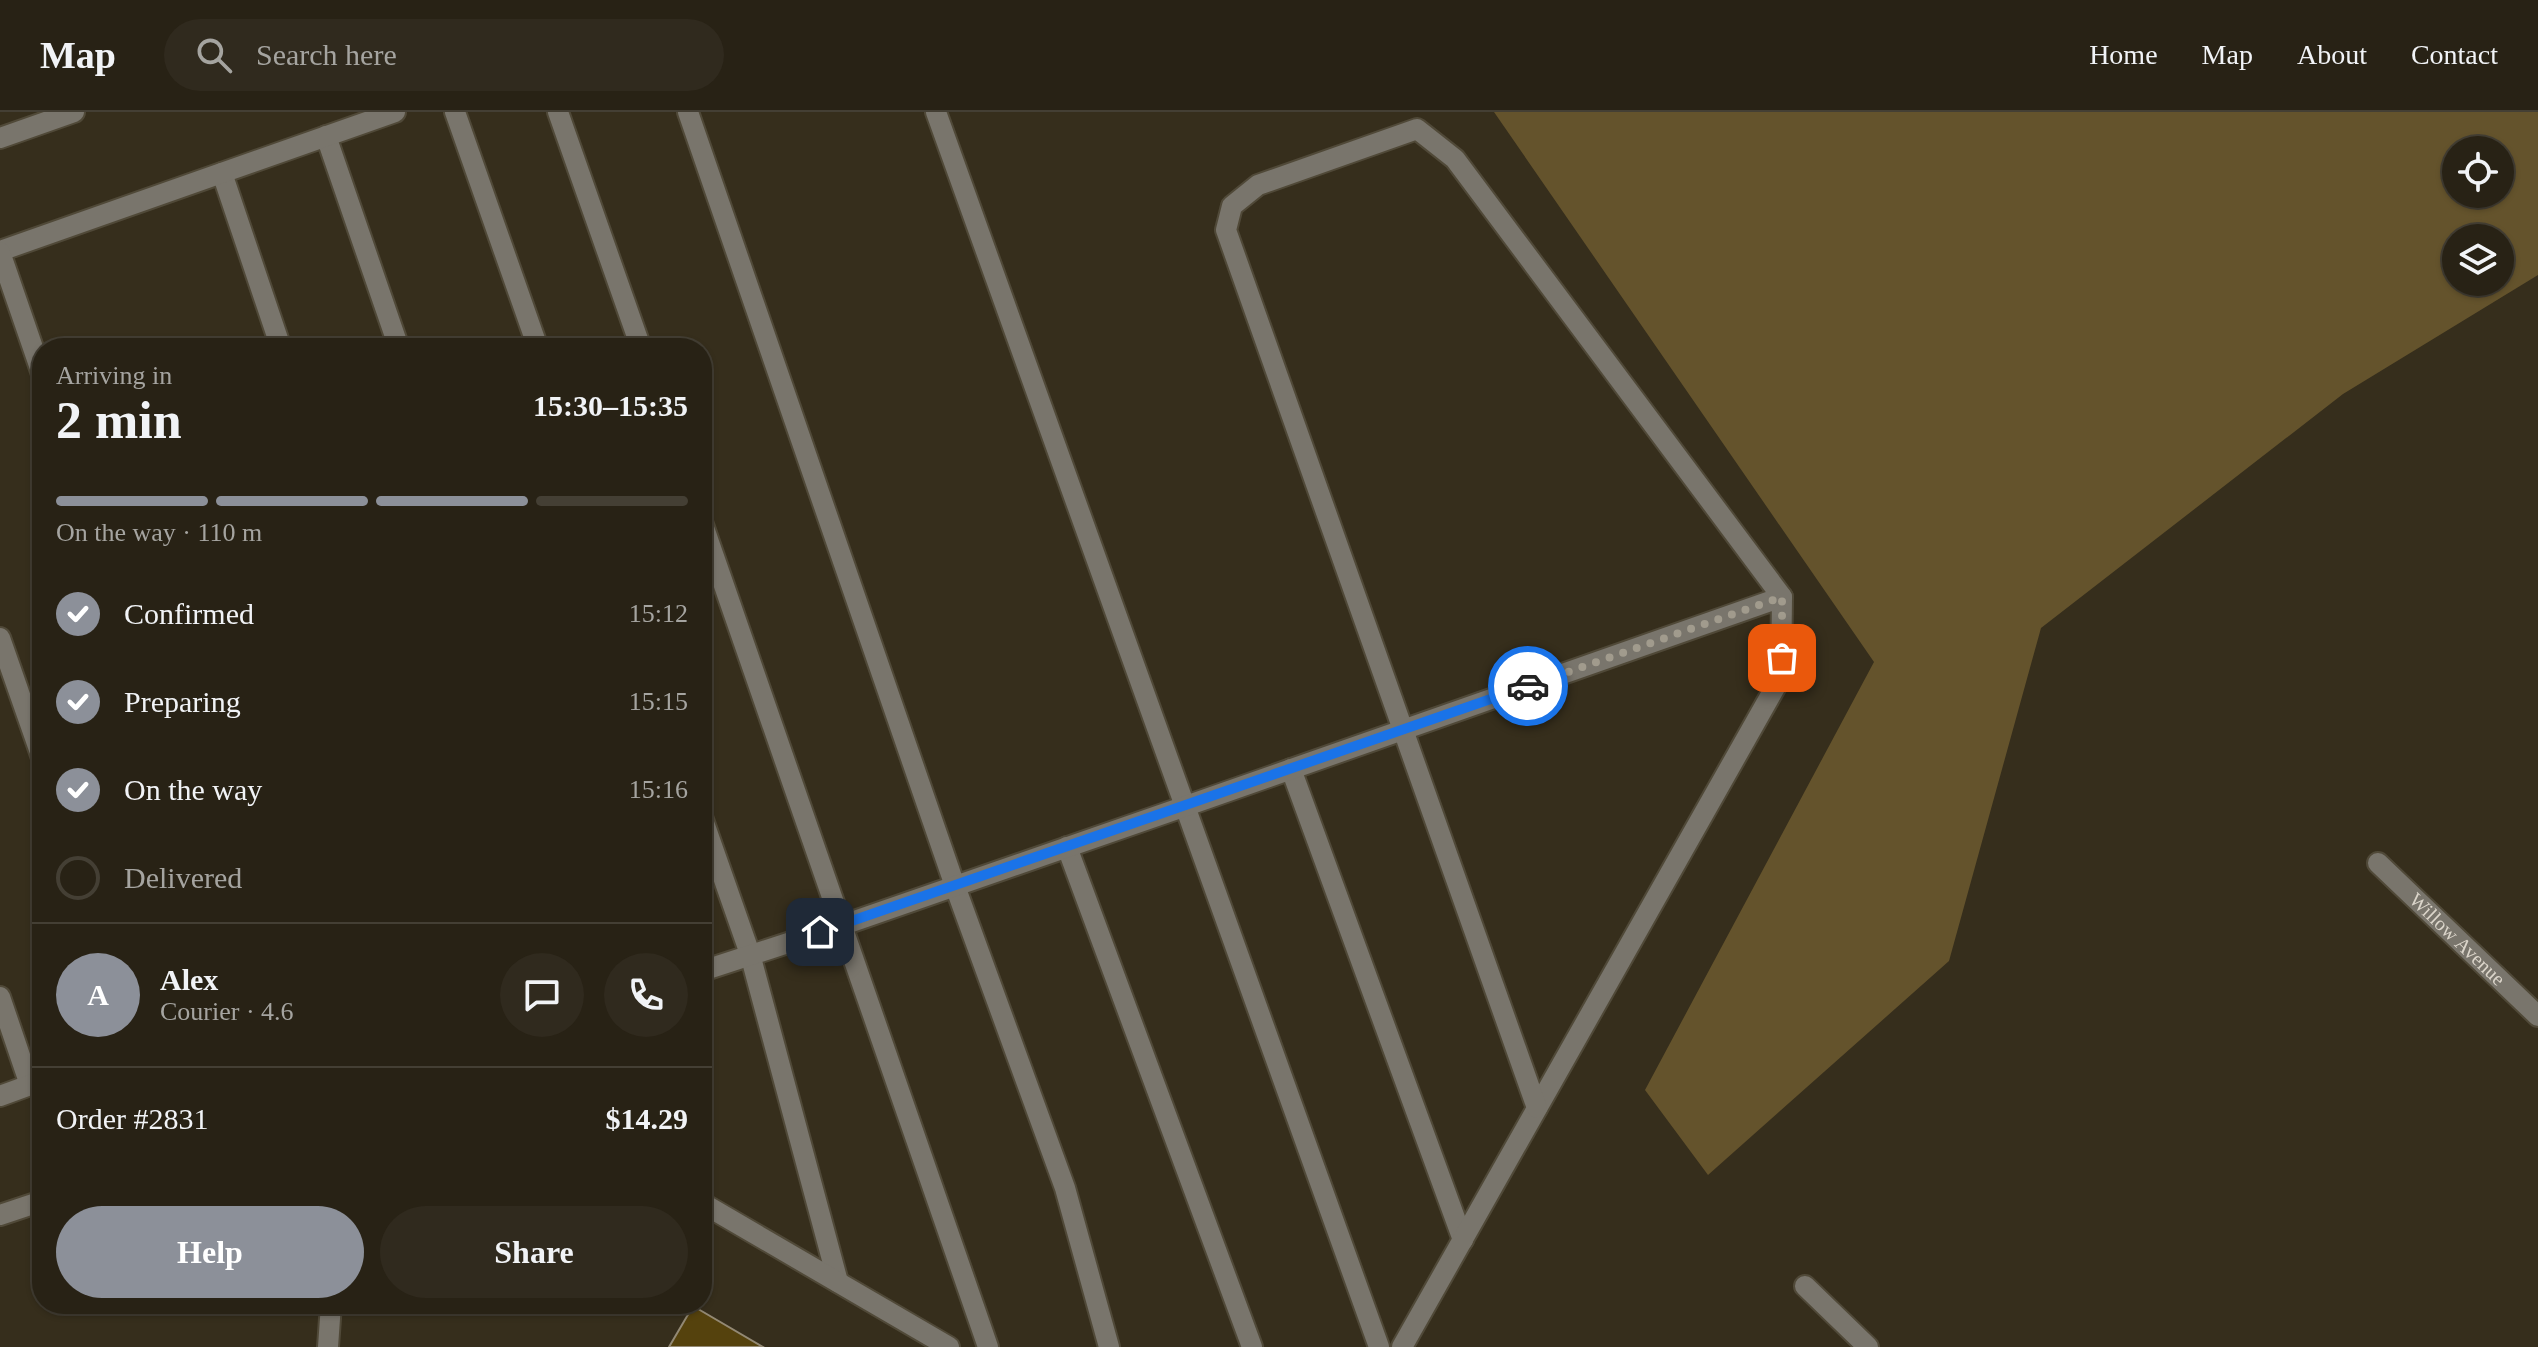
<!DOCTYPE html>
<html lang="en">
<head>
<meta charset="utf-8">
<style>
	body { margin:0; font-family:"Times New Roman",serif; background:#302a1e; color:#f1f3f6; height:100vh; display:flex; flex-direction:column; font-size:30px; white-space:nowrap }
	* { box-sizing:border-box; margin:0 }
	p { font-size:26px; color:#a5a4a0 }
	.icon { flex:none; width:44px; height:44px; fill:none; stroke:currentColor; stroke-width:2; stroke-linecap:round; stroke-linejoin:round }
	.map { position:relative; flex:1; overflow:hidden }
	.drawer { position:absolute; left:32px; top:226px; width:680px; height:976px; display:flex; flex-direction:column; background:#282215; border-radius:32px; box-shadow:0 2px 6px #0004,0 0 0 2px #443f34 }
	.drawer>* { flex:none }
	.tools { position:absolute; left:2442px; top:24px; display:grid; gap:16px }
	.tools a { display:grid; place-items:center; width:72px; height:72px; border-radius:50%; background:#282215; box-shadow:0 2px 6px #0004,0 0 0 2px #443f34; font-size:40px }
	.pin { position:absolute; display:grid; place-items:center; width:68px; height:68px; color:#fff; margin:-34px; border-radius:16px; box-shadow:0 4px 12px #0006 }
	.courier { position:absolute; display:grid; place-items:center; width:80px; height:80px; margin:-40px; border:6px solid #1a73e8; border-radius:50%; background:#fff; color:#222; box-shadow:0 2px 10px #0007 }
	.overview em { font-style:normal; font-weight:700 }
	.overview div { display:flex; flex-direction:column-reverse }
	.overview { display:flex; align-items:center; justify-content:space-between; height:136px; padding:0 24px }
	h1 { font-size:52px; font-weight:700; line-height:60px }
	.bar { display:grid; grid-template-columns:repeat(4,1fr); gap:12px 8px; align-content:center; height:96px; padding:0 24px }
	.bar i { height:10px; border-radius:6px; background:#443f34 }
	.bar .current { background:#8c9099 }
	.bar p { grid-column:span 4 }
	.line { display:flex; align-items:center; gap:20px; padding:0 24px; border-top:2px solid #443f34 }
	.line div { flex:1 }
	.round { display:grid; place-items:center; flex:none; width:84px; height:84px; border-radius:42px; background:#302a1e }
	ol { padding:0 24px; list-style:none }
	li { display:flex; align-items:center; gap:24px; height:88px }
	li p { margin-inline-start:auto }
	li .icon { padding:8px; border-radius:50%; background:#8c9099; color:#fff; stroke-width:4 }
	li:last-child { color:#a5a4a0 }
	li i { width:44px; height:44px; border:4px solid #443f34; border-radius:50% }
	.action { display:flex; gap:16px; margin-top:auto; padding:16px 24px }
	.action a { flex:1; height:92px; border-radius:48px; background:#8c9099; color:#fff; font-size:32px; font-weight:700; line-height:92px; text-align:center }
	.action a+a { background:#302a1e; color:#f1f3f6 }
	header { display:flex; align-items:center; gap:48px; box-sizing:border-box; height:112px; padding:0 40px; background:#282215; border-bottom:2px solid #443f34 }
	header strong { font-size:38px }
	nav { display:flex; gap:44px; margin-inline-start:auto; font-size:28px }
	.search { width:560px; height:72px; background:#302a1e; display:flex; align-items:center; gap:20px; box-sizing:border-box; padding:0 28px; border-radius:44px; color:#a5a4a0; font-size:30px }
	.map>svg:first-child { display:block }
	.green { fill:#64532c; fill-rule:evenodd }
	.building { fill:#55420d; stroke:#938974; stroke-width:2 }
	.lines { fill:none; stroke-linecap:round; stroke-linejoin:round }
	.minor-casing { stroke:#504938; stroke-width:24 }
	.minor { stroke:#79756c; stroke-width:20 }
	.done { stroke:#a19b8d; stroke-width:8; stroke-dasharray:0 14.4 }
	.route { stroke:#1a73e8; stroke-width:10 }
	.labels { text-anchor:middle; stroke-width:8; stroke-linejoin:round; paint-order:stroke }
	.street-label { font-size:20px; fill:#dbd5ca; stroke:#2c2412 }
</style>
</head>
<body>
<header>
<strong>Map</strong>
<div class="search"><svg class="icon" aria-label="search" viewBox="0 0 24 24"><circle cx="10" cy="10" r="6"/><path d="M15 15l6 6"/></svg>Search here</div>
<nav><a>Home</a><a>Map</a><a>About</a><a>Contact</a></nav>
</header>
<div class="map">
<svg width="2538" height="1235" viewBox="0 0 2538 1235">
	<rect width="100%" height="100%" fill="#362e1c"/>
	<!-- green -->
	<path class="green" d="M1494 0H2538V163L2343 282 2041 516 1949 849 1708 1063 1645 978 1874 550ZM2456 38H2500V82H2456ZM2456 126H2500V170H2456Z"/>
	<!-- building -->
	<polygon class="building" points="693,1194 763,1235 669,1235"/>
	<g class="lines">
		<defs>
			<g id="minor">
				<polyline points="455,0 538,236"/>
				<polyline points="558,0 641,236"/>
				<polyline points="688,0 955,774 1065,1076 1109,1235"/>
				<polyline points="936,0 1379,1235"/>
				<polyline points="326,24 399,236"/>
				<polyline points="0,26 74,0"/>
				<polyline points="222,61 281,236"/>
				<polyline points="0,139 395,0"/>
				<polyline points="0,140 42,262"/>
				<polyline points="702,410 988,1235"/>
				<polyline points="0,526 42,646"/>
				<polyline points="1291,657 1463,1128"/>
				<polyline points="702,705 750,842 838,1170"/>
				<polyline points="1067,735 1252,1235"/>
				<path id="s1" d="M2378 751 2538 904"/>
				<polyline points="702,859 843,813 1186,694 1782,485 1781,565 1402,1235"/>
				<polyline points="0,885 30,973"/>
				<polyline points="0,984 41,969"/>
				<polyline points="1537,996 1226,118 1232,94 1258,73 1417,17 1455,47 1782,485"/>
				<polyline points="702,1091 949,1235"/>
				<polyline points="0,1103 42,1089"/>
				<polyline points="1805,1174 1868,1235"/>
				<polyline points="328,1235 331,1192"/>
			</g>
		</defs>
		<!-- minor casing -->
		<use href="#minor" class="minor-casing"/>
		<!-- minor -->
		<use href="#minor" class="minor"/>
	</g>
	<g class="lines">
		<!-- done -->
		<polyline class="done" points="1528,574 1782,485 1782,546"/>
		<!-- route -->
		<polyline class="route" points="820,820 1528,574"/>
	</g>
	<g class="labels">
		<!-- street labels -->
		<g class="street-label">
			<text dy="7" stroke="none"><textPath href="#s1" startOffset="110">Willow Avenue</textPath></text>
		</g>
	</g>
</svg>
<div class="tools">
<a><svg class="icon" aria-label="locate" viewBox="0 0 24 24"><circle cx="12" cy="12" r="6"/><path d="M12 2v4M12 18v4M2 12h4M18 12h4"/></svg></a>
<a><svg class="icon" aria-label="layers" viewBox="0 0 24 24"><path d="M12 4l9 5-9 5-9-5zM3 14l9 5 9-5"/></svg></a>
</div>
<div class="pin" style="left:1782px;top:546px;background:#ea580c"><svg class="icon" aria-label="bag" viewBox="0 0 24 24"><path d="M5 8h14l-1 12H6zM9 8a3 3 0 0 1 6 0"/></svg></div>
<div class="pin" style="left:820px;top:820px;background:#1f2937"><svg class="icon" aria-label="home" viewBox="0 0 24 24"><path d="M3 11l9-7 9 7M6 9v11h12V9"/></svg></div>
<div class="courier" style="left:1528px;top:574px"><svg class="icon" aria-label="car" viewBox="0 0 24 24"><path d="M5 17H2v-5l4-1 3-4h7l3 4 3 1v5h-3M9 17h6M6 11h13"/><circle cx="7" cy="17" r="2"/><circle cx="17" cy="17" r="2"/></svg></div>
<section class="drawer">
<div class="overview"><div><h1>2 min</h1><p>Arriving in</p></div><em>15:30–15:35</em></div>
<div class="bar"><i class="current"></i><i class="current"></i><i class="current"></i><i></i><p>On the way · 110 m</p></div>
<ol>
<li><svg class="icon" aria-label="check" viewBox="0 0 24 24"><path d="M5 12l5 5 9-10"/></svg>Confirmed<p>15:12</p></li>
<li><svg class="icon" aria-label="check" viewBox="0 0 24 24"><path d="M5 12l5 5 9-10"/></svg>Preparing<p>15:15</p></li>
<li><svg class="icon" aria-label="check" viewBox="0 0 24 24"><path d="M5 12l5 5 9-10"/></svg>On the way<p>15:16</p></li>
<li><i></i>Delivered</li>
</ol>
<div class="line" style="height:144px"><b class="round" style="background:#8c9099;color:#fff">A</b><div><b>Alex</b><p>Courier · 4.6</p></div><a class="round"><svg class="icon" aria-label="chat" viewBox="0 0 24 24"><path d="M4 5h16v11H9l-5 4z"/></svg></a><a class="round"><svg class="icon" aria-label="phone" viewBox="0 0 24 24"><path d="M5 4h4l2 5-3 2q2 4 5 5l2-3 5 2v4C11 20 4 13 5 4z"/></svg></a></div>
<div class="line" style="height:104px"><div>Order #2831</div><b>$14.29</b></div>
<div class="action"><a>Help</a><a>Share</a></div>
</section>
</div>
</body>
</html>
